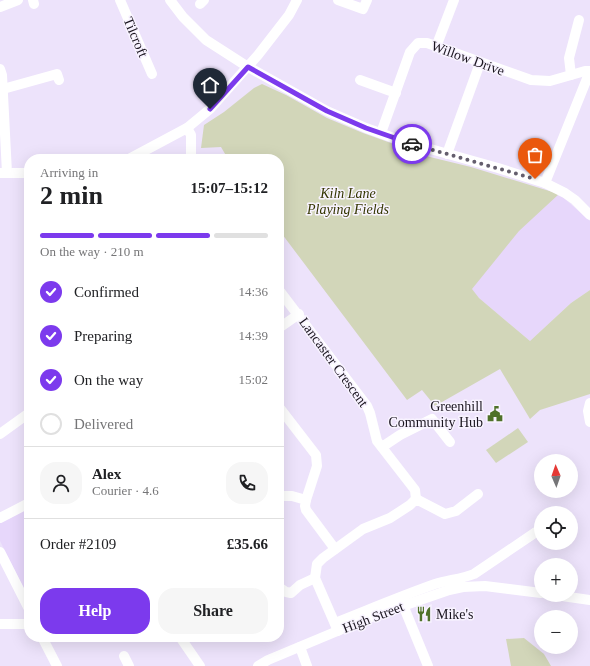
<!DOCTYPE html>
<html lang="en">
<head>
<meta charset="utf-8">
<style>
	body { margin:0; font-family:Georgia,serif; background:#f6f6f6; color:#202124; height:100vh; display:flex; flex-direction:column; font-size:15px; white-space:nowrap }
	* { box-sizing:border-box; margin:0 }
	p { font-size:13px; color:#757577 }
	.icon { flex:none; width:22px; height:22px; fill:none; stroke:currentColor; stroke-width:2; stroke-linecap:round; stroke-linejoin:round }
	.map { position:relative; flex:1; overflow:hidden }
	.drawer { position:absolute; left:24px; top:154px; width:260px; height:488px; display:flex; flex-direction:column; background:#fff; border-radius:16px; box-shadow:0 4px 16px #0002 }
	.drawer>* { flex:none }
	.needle { width:26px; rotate:358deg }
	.buttons { position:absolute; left:534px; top:454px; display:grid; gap:8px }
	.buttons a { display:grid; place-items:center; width:44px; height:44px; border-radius:50%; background:#fff; box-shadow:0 4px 16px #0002; font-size:20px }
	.pin { position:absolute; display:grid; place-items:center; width:34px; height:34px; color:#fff; margin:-41px -17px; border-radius:50% 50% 50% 0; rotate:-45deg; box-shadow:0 0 4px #0007 }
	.pin .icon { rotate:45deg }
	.courier { position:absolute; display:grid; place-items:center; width:40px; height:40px; margin:-20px; border:3px solid #7c3aed; border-radius:50%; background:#fff; color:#222; box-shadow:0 1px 5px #0007 }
	.overview em { font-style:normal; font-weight:700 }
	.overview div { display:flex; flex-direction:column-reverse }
	.overview { display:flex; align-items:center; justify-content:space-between; height:68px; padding:0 16px }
	h1 { font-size:26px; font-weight:700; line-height:30px }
	.bar { display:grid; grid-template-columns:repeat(4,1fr); gap:6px 4px; align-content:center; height:48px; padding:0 16px }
	.bar i { height:5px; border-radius:3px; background:#e0e0e0 }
	.bar .active { background:#7c3aed }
	.bar p { grid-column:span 4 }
	.line { display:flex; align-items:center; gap:10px; padding:0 16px; border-top:1px solid #e0e0e0 }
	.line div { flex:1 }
	.round { display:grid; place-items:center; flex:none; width:42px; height:42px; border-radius:16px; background:#f6f6f6 }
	ol { padding:0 16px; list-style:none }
	li { display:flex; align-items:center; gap:12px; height:44px }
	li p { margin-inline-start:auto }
	li .icon { padding:4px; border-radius:50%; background:#7c3aed; color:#fff; stroke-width:4 }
	li:last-child { color:#757577 }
	li i { width:22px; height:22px; border:2px solid #e0e0e0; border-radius:50% }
	.action { display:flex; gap:8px; margin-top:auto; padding:8px 16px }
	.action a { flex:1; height:46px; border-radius:16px; background:#7c3aed; color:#fff; font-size:16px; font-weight:700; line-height:46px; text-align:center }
	.action a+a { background:#f6f6f6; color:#202124 }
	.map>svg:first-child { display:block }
	.built { fill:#e7d7fb }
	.green { fill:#d2d6b9 }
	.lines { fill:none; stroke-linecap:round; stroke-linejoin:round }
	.minor { stroke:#fff; stroke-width:10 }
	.done { stroke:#645e6d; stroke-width:4; stroke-dasharray:0 7.2 }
	.route { stroke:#7c3aed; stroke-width:5 }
	.labels { text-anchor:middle; stroke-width:3; stroke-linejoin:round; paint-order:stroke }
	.street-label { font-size:14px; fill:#1b1620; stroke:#f8f3ff }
	.park-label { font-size:14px; font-style:italic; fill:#343600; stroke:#f8f3ff }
	.poi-label { font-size:14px; fill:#1b1620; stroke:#f8f3ff; text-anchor:end }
</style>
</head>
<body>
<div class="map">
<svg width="590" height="666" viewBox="0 0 590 666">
	<rect width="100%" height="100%" fill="#ede3fb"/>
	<!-- built -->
	<g class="built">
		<polygon points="531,186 559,194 590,221 590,290 571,303 530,341 479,298 413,221"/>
		<polygon points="29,508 29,590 26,592 0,541 0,523"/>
	</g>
	<!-- green -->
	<g class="green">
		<polygon points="262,84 286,95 327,118 363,133 430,157 471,167 559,194 519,231 472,289 479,298 530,341 571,303 590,290 590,394 540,410 530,419 500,369 435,406 422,390 407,400 279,230 279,159 228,159 221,147 201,148 204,125 224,112 254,88"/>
		<polygon points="518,428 528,442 496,463 486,450"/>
		<polygon points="524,638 544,654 551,666 511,666 506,639"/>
	</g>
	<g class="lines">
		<!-- minor -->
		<g class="minor">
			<polyline points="33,0 34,4"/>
			<polyline points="120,0 152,74"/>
			<polyline points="170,0 183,17 206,40 248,67 327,111 366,128 402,141 498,168 545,183 565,193 575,200 590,215"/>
			<polyline points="338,0 363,9 367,0"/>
			<polyline points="200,4 204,0"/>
			<polyline points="0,7 18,0"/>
			<polyline points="436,47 454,0"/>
			<polyline points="0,69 2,75 7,173"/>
			<polyline points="571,75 569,58 579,20"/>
			<polyline points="360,80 396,93"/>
			<polyline points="3,89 57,74 59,80"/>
			<polyline points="187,128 191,135 191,159"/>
			<polyline points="381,133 410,52 418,43 427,43 531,80 550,81 585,71 590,71"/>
			<polyline points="447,154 480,63"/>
			<polyline points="129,159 187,128 210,109 258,55 289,15 297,0"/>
			<polyline points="0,173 29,173"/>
			<polyline points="545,183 590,71"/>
			<polyline points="279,290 367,406 370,413 377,441 415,490 416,499"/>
			<polyline points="279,328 299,314"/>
			<polyline points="590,403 588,411 590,422"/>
			<polyline points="279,407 316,455 317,466 306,500"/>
			<polyline points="0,434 29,413"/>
			<polyline points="382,447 400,435 432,419 450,442"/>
			<polyline points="279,496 292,496 306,500 305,506 306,510 335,549"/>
			<polyline points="0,518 29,503"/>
			<polyline points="0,552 29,609"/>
			<polyline points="279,587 286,592 291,593 300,585 315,578"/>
			<polyline points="555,595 590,600"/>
			<polyline points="403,605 428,666"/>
			<path d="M335 623C368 610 401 596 435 584 448 580 462 579 474 574L536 532"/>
			<polyline points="0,624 29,624"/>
			<polyline points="338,631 315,578 317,564 323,558 363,529 390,518 410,505 416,499 445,514 456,511 478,494"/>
			<polyline points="42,637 57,666"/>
			<polyline points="180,637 200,666"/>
			<polyline points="300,647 307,666"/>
			<polyline points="124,656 129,666"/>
			<polyline points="258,666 268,660 371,617 449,590 463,587 485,586 541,593"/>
		</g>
	</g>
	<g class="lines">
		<!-- done -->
		<polyline class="done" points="412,144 535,179"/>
		<!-- route -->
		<polyline class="route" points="210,109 248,67 327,111 366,128 412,144"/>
	</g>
	<!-- icons -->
	<defs>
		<symbol id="civic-bare" viewBox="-9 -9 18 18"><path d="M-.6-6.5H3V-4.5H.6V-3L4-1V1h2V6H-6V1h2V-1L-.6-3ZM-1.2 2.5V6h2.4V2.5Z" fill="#4f7129" stroke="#f8f3ff" stroke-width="2.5" paint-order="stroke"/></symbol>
		<symbol id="restaurant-bare" viewBox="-9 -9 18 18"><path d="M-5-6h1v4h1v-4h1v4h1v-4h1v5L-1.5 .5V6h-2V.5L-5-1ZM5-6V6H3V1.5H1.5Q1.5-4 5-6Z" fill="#4f7129" stroke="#f8f3ff" stroke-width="2.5" paint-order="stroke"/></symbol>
	</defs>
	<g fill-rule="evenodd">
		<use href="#civic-bare" x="484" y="403" width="22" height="22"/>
		<use href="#restaurant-bare" x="413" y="603" width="22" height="22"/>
	</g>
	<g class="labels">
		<!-- street labels -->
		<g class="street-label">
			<text transform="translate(136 37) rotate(67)" y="5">Tilcroft</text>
			<text transform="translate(468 58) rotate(20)" y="5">Willow Drive</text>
			<text transform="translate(334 362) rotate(54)" y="5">Lancaster Crescent</text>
			<text transform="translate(373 617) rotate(-21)" y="5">High Street</text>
		</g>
		<!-- park labels -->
		<g class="park-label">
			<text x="348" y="198">Kiln Lane<tspan x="348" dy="16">Playing Fields</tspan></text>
		</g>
		<!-- poi labels -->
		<g class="poi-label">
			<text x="483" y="411">Greenhill<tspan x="483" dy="16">Community Hub</tspan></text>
			<text x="436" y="619" text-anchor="start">Mike's</text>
		</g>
	</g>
</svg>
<div class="buttons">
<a><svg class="needle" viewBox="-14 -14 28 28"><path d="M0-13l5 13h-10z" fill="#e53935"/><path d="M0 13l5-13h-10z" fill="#757577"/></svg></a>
<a><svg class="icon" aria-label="locate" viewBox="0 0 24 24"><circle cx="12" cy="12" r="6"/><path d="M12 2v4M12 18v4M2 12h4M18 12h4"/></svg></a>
<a>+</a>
<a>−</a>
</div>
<div class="pin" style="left:535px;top:179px;background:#ea580c"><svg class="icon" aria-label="bag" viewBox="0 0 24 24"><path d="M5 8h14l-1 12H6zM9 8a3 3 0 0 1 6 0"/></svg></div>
<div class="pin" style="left:210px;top:109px;background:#1f2937"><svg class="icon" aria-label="home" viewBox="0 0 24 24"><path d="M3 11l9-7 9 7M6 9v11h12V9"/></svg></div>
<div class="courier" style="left:412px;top:144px"><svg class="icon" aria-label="car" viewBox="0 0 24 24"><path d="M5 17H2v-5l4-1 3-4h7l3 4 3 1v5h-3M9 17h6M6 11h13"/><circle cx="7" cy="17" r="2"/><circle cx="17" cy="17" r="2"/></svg></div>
<section class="drawer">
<div class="overview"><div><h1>2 min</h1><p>Arriving in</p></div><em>15:07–15:12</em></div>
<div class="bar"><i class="active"></i><i class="active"></i><i class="active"></i><i></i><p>On the way · 210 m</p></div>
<ol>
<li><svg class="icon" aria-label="check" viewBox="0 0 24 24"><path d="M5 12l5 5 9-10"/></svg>Confirmed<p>14:36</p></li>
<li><svg class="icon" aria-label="check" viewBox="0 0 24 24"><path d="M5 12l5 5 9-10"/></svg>Preparing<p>14:39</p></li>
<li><svg class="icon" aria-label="check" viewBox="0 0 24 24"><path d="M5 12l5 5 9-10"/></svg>On the way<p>15:02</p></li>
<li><i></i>Delivered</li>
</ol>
<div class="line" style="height:72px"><a class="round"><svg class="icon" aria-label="person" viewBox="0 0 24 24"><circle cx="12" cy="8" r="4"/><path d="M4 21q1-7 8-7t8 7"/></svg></a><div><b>Alex</b><p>Courier · 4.6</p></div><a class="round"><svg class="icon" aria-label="phone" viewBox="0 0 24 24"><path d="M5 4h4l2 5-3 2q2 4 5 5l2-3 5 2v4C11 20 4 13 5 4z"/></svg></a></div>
<div class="line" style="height:52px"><div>Order #2109</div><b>£35.66</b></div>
<div class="action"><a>Help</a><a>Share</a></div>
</section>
</div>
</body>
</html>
